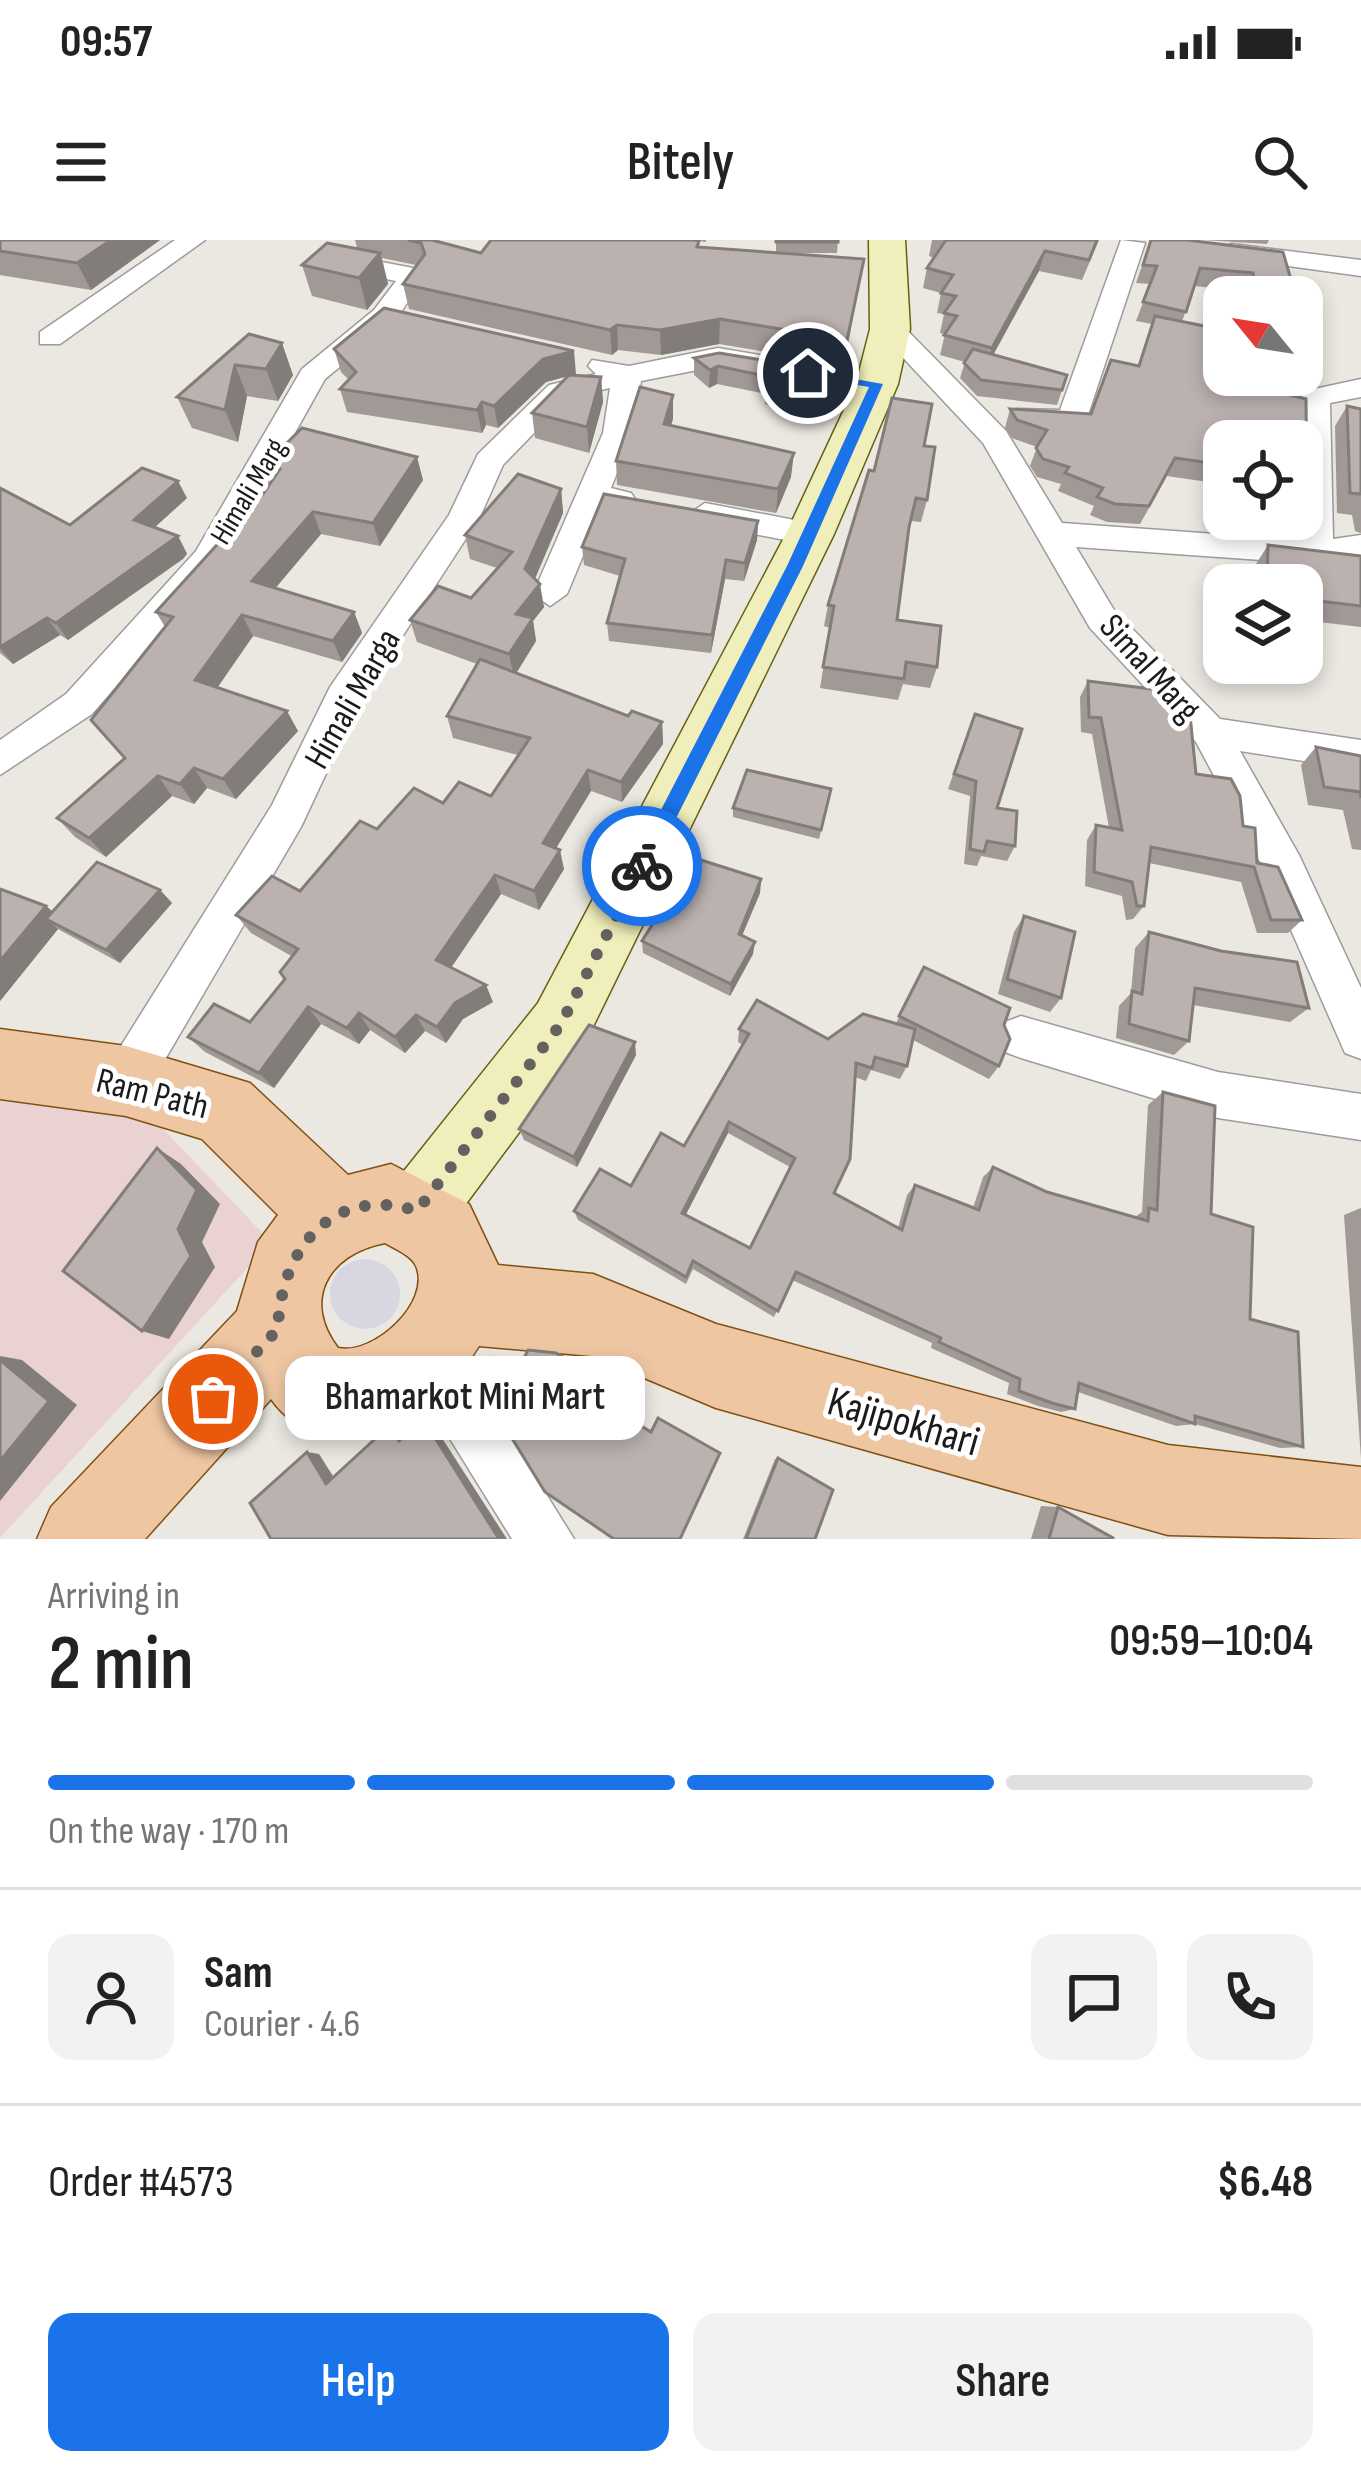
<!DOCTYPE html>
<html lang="en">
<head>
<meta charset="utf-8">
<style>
	body { margin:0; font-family:"Sofia Sans Condensed",sans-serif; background:#f2f2f2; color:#222; height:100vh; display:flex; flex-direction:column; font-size:45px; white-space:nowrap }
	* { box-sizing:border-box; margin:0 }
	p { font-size:39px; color:#767676 }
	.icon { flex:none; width:66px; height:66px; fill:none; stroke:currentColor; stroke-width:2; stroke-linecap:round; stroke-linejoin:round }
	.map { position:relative; height:1299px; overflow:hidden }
	.details { display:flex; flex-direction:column; background:#fff; flex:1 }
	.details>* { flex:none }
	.needle { width:78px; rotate:300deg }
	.buttons { position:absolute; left:1203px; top:36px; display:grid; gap:24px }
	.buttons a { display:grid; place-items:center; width:120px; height:120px; border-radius:24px; background:#fff; box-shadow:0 6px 18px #0003; font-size:60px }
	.pin { position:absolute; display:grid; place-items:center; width:102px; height:102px; color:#fff; margin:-51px; border:6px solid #fff; border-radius:50%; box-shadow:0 3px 12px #0007 }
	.courier { position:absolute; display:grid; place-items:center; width:120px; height:120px; margin:-60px; border:9px solid #1a73e8; border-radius:50%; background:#fff; color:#222; box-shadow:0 3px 15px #0007 }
	.bubble { position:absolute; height:84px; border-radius:24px; background:#fff; box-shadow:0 6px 18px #0003; font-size:39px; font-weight:600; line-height:84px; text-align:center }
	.head em { font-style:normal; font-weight:600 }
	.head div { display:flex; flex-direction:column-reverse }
	.head { display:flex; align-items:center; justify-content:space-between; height:204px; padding:0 48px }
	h1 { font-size:78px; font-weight:600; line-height:90px }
	.bar { display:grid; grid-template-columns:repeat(4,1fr); gap:18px 12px; align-content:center; height:144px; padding:0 48px }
	.bar i { height:15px; border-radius:9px; background:#e0e0e0 }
	.bar .selected { background:#1a73e8 }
	.bar p { grid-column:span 4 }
	.line { display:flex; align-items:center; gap:30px; padding:0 48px; border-top:3px solid #e0e0e0 }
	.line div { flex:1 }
	.round { display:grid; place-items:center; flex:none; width:126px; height:126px; border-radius:24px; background:#f2f2f2 }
	.button { display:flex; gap:24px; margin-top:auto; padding:24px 48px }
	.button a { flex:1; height:138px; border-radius:24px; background:#1a73e8; color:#fff; font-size:48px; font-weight:600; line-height:138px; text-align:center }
	.button a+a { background:#f2f2f2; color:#222 }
	.status { display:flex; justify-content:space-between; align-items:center; height:84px; padding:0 60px; background:#fff; direction:ltr }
	.status svg { height:33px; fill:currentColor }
	header { display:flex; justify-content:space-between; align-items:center; height:156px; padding:0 48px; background:#fff; font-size:54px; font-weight:600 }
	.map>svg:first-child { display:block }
	.commercial { fill:#ead2d3 }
	.plaza { fill:#d6d7e0 }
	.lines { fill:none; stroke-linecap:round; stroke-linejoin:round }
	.minor-casing { stroke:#9c9c9c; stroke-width:3 }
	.secondary-casing { stroke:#626211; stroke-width:3 }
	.primary-casing { stroke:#805011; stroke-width:3 }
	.minor { fill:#fff; fill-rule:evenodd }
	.secondary { fill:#f0eeba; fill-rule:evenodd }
	.primary { fill:#efc6a2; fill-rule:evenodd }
	.wall { fill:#a19996; fill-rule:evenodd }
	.shaded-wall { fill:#837d7a }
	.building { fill:#bbb2af; stroke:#837d7a; stroke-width:3; fill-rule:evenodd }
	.route { fill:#1a73e8 }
	.done { stroke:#646260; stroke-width:12; stroke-dasharray:0 21.6 }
	.labels { text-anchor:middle; stroke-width:10; stroke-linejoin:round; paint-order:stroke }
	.far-street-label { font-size:30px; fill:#1b1b1b; stroke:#fff }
	.street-label { font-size:36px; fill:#1b1b1b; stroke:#fff }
	.near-street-label { font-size:42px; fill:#1b1b1b; stroke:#fff }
</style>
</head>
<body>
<div class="status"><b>09:57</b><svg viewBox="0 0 49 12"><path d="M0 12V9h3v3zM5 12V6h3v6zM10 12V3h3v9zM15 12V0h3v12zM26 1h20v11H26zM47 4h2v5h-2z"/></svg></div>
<header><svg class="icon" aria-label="menu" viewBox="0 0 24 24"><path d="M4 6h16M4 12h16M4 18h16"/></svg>Bitely<svg class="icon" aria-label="search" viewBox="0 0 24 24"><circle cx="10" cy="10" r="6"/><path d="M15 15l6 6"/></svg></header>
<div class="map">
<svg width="1361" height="1299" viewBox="0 0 1361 1299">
	<rect width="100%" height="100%" fill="#ebe7e1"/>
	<!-- commercial -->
	<polygon class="commercial" points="0,855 146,871 271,1002 0,1298"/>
	<!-- plaza -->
	<circle class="plaza" cx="365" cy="1054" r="35"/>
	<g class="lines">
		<defs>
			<g id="minor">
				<polygon points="175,0 205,0 60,104 40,104 40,92"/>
				<polygon points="1121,0 1145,3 1086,181 1071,190 1016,183 1012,176 1016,169 1060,170"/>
				<polygon points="1232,4 1361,20 1361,36 1223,17 1223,7"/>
				<polygon points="329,12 413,28 426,36 394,82 325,139 220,327 92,474 0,535 0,500 66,454 196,311 302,129 374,70 396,41 320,26 316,20"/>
				<polygon points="890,81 900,83 1006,191 1062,283 1300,300 1300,157 1305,151 1361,139 1361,157 1330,163 1333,299 1361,295 1361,317 1317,324 1076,307 1114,370 1220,479 1361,500 1361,530 1240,511 1299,615 1361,748 1361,819 1345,813 1266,633 1196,502 1090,388 983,203 876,89"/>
				<polygon points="718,108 877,135 892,144 877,153 718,126 641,141 633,193 611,248 631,253 636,260 620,271 603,268 567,354 550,366 533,354 603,193 610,148 569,157 503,225 480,277 359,463 301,587 143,857 126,863 109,857 103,841 109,825 272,565 330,447 449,275 478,214 549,145 596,134 588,126 592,120 629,126"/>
				<polygon points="705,263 810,283 827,294 810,305 694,282 689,274"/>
				<polygon points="1021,776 1218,832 1361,854 1361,900 1218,878 1021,818 1005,812 998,797 1005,782"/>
				<polygon points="417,1100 464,1122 574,1299 512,1299 426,1160 398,1146 390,1127 398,1108"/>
			</g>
			<polygon id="secondary" points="869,0 905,0 910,89 898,144 834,294 584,805 442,996 417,1007 392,996 381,971 392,946 538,763 786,294 856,144 870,89"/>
			<path id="primary" d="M0 789 126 806 250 843 348 935 391 924 469 964 498 1025 593 1034 716 1084 1168 1205 1361 1227V1299L1168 1295 716 1168 592 1116 479 1106C440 1170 330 1241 271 1159L145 1299H37L51 1267 237 1071 258 1002 278 975 202 899 126 876 0 859ZM385 1003C395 1009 411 1015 416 1026 432 1063 373 1116 338 1108 302 1061 327 1014 385 1003Z"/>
		</defs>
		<!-- minor casing -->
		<use href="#minor" class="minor-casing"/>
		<!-- secondary casing -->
		<use href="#secondary" class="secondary-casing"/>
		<!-- primary casing -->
		<use href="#primary" class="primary-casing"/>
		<!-- minor -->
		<use href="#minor" class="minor"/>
		<!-- secondary -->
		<use href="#secondary" class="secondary"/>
		<!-- primary -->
		<use href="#primary" class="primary"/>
	</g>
	<!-- wall -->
	<g class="wall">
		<polygon points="0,0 160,0 91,50 0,35"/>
		<polygon points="355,0 432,0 481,13 491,0 706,0 706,2 699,1 699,7 776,12 776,0 838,0 837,13 777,13 864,19 844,125 719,104 661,115 618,110 612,115 409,69 403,44 416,25 382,18 388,44 367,70 312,56 302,25 357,8"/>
		<polygon points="932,0 1099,0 1082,40 1039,31 993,115 1067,135 1057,165 977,156 960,138 965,122 940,115 945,94 940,93 944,74 937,73 941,53 923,48 927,28 934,18 929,16"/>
		<path d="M1151 0H1187L1283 12 1296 57H1245L1244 51 1194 46 1182 82 1224 90V135H1280L1279 152 1306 159 1307 277 1295 295 1213 284 1215 243 1167 236 1140 284 1107 282 1090 275 1094 266 1058 251 1061 244 1037 237 1030 226 1037 207 1012 198 1005 188 1010 169 1091 174 1111 120 1138 126 1152 84 1136 81 1150 44 1136 43ZM1224 201H1302V279H1224Z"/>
		<polygon points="1203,0 1269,0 1267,4"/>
		<polygon points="249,94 293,135 278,161 247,156 238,202 192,188 177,157"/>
		<polygon points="334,109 576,134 570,135 601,137 603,162 589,213 535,198 532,173 568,136 546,142 498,188 486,185 482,193 347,172 340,149 349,140 341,132"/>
		<polygon points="694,118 841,133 835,170 799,162 795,170 765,164 766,154 717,144 709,148 694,135"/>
		<polygon points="673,155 671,185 791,237 776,273 617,245 616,221"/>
		<polygon points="1347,166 1361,169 1361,293 1355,291 1352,275 1337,273 1335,186"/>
		<polygon points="924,206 927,260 921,282 911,281 897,380 937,427 930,448 903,444 898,460 820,448 830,388 824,386 828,365 874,231"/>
		<polygon points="271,219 423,240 380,306 321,294 275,348 354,372 362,393 342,422 253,396 217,448 298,491 236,559 207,548 194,564 172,556 106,617 75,597 57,578 124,519 91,480 165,387 156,372 263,254 277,234"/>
		<polygon points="0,248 70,285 187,258 155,287 178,296 187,314 68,400 60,395 13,424 0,413"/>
		<polygon points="561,249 563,273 535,339 544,367 533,381 536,401 516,433 628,476 662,482 663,504 622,562 591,551 556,608 564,629 539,670 501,654 451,728 493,762 463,779 446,803 425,791 405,813 370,790 359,804 321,784 274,848 205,812 188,797 250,782 285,739 293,717 251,693 236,675 300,651 377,589 443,563 491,556 518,515 453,498 447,476 477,424 417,402 410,380 471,358 497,328 470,319 465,295"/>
		<polygon points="758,281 757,300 744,341 725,339 711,413 609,401 607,383 620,336 584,325 582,307"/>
		<polygon points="1268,305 1361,316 1361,387 1302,380 1302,345 1255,345 1256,324"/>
		<polygon points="1088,441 1196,534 1243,586 1257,623 1302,680 1288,693 1257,693 1241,642 1149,623 1144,666 1133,679 1126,680 1122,656 1085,646 1087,600 1096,585 1109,588 1092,494 1081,492 1080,457"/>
		<polygon points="975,474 997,568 1015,606 1007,621 981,616 977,626 964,624 970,556 948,549"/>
		<polygon points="1316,507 1361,516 1361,610 1352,609 1343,570 1308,565 1301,525"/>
		<polygon points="831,549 819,599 733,577 733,568"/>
		<polygon points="761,639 760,653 742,696 753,714 730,756 643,713 642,701 671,655 671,646"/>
		<polygon points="0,649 46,666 52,671 160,650 172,663 120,723 58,689 0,761"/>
		<polygon points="1024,676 1061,758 1050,772 998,754 1014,692"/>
		<polygon points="1149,692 1309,768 1290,782 1193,765 1189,801 1174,815 1116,798 1119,766 1131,753 1135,708"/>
		<path d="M924 727 1004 785 999 826 989 839 913 800 907 826 900 839 871 830 866 841 855 837 834 953 898 988 907 955 915 945 973 968 983 937 993 927 1047 952 1135 977 1142 972 1148 865 1163 852 1211 974 1250 1079 1303 1207 1280 1208 1195 1184 1176 1186 1078 1152 1075 1169 1061 1172 1038 1166 1007 1154 1009 1143 931 1108 932 1103 792 1040 774 1077 693 1029 686 1044 578 980 574 971 631 946 684 906 743 805 738 802 739 789 828 799 896 783ZM728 893 790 927 750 1008 686 974Z"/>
		<polygon points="636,815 577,927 524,900 519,889"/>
		<polygon points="1361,968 1361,1219 1344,975"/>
		<polygon points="778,1218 815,1299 743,1299 775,1219"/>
		<polygon points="1041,1266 1058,1267 1113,1298 1031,1299"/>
	</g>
	<!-- shaded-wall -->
	<g class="shaded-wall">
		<polygon points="111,0 160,0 91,50 77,23"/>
		<polygon points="1045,11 1039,31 986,128 992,108"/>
		<polygon points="380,13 388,44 367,70 359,38"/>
		<polygon points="720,79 719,104 661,115 660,90"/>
		<polygon points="617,85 618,110 612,115 610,90"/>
		<polygon points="282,103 293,135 278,161 266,129"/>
		<polygon points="574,111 576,134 546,142 498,188 494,166 543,119"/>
		<polygon points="235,125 247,156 238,202 225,170"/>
		<polygon points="718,126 717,144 709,148 710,130"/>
		<polygon points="601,137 603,162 589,213 587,187"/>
		<polygon points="673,155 673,179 665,208 664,184"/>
		<polygon points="482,162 486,185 482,193 477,170"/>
		<polygon points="794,213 791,237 776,273 778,249"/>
		<polygon points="417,217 423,240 380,306 373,283"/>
		<polygon points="178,241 187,258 144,297 134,280"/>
		<polygon points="561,249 563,273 529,352 525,329"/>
		<polygon points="313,272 321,294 263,363 252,341"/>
		<polygon points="758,281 757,300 744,341 745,323"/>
		<polygon points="178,296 187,314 183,319 68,400 56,383"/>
		<polygon points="726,320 725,339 711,413 712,395"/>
		<polygon points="540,344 544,367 533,381 536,401 514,437 509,414 516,374"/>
		<polygon points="354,372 362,393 342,422 333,401"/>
		<polygon points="242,375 253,396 208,461 195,440"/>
		<polygon points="47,378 60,395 13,424 0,408"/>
		<polygon points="287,471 298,491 236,559 223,539"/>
		<polygon points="662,482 663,504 622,562 621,542"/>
		<polygon points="194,528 207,548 194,564 180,544"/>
		<polygon points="588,530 591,551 547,623 543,603"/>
		<polygon points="158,536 172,556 106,617 89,598"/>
		<polygon points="560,610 564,629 539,670 534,651"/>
		<polygon points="495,635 501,654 444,738 436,720"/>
		<polygon points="761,639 760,653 737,707 739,694"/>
		<polygon points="160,650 172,663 120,723 106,710"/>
		<polygon points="46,666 64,682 46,679 58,689 0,761 0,721"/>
		<polygon points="755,702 753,714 730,756 731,744"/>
		<polygon points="486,745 493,762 463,779 446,803 437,787 455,763"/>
		<polygon points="308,767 321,784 274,848 259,833"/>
		<polygon points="359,773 370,790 359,804 347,788"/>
		<polygon points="416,775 425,791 405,813 395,797"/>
		<polygon points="635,802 636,815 577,927 574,917"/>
		<polygon points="729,882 728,893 682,982 682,973"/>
		<polygon points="157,908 181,924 220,964 202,1002 215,1027 169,1099 142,1091 178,989"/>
		<polygon points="0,1116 22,1120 77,1165 0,1261"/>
		<polygon points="585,1130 588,1135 581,1151 578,1147"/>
		<polygon points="423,1179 431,1181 507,1299 499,1299"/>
		<polygon points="389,1186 399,1188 409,1203 399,1201"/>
		<polygon points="307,1212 319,1214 338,1244 326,1244"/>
	</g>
	<!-- building -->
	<g class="building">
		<polygon points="0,0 111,0 77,23 0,11"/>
		<polygon points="408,0 432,0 481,13 491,0 694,0 699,1 697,7 864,19 847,100 720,79 660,90 617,85 610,90 403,44 425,14 421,3"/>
		<rect x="776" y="0" width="62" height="2"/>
		<polygon points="946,0 1097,0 1089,20 1045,11 992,108 944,95 957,76 944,73 956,56 941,53 953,35 927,28"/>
		<polygon points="1151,0 1187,0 1283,12 1296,57 1258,57 1253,33 1200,28 1186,72 1143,62 1157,26 1143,25"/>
		<polygon points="327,3 380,13 359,38 302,25"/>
		<polygon points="384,68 574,111 543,119 494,166 482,162 477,170 340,149 356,132 334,109"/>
		<polygon points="1155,76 1224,90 1224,135 1280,135 1279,152 1306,159 1307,277 1302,277 1302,201 1224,201 1224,225 1175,218 1149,266 1115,264 1097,257 1103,248 1065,233 1069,227 1043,219 1036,208 1047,190 1017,180 1010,169 1091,174 1111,120 1139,126"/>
		<polygon points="249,94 282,103 266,129 235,125 225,170 177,157"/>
		<polygon points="973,109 1067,135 1062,150 981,140 964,123"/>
		<polygon points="719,113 841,133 837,152 801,144 797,152 767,146 770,137 718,126 710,130 694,118"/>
		<polygon points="569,135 601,137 587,187 532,173"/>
		<polygon points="640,147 673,155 664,184 794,213 778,249 616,221"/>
		<polygon points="892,158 932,164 924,206 935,207 927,260 916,258 909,287 897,380 941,386 937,427 906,422 904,439 823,427 834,366 828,365 869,230 874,231"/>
		<polygon points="1347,166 1361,169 1361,254 1350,253"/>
		<polygon points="302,188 417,217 373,283 313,272 252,341 354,372 333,401 242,375 195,440 287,471 223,539 194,528 180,544 158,536 89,598 57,578 125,518 91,480 173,377 156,372 263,254 280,229 271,219"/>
		<polygon points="142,228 178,241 134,280 178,296 56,383 47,378 0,407 0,248 70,285"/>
		<polygon points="518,234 561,249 525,329 540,344 516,374 533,378 509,414 410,380 438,346 471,358 512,312 465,295"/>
		<polygon points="604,254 758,281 745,323 726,320 712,395 607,383 625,319 582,307"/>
		<polygon points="1268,305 1361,316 1361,366 1302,359 1302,345 1267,345"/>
		<polygon points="480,419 628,476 632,471 662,482 621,542 588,530 543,603 560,610 534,651 495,635 436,720 486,745 455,763 437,787 416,775 395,797 359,773 347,788 308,767 259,833 188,797 214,764 250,782 285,739 280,732 298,709 236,675 272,636 300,651 360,581 377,589 414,548 443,563 459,542 491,556 530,498 447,476"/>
		<polygon points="1088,441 1167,451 1190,475 1196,534 1231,539 1240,556 1243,586 1255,588 1257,623 1278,627 1302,680 1271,680 1254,627 1151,607 1144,666 1137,666 1132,642 1094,632 1096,585 1122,590 1101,478 1089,477"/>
		<polygon points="975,474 1022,489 997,568 1017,571 1015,606 987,601 984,612 970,609 976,541 954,534"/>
		<polygon points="1316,507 1361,516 1361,558 1360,552 1324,547"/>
		<polygon points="747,530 831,549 821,590 733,568"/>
		<polygon points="685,615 761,639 739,694 755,702 731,744 642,701 676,647 671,646"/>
		<polygon points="97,622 160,650 106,710 46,679"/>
		<polygon points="0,649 46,666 0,721"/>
		<polygon points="1024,676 1075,692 1061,758 1007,739"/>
		<polygon points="1149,692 1221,711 1297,722 1309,768 1195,748 1189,801 1129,784 1132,751 1142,754"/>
		<polygon points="924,727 1010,768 1004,785 1010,799 999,826 899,776"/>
		<path d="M757 760 828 799 863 774 915 789 907 826 875 817 872 828 856 823 850 919 834 953 902 990 915 945 979 970 993 927 1047 952 1148 981 1149 968 1157 970 1163 852 1215 866 1211 974 1253 987 1250 1079 1298 1092 1303 1207 1195 1176V1184L1079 1143 1075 1169 1052 1163 1019 1151 1020 1139 939 1102 941 1098 796 1032 778 1071 693 1021 686 1037 574 971 600 929 631 946 661 893 684 906 749 794 739 789ZM729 882 795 918 750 1008 682 973Z"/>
		<polygon points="589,785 635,802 574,917 519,889"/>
		<polygon points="157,908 197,950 178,989 191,1016 142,1091 63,1031"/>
		<polygon points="528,1110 556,1113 585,1130 578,1147 651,1192 658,1178 720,1213 680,1299 614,1299 545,1252 476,1140 491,1118 515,1136"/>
		<polygon points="0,1120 49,1161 0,1221"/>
		<polygon points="423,1179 499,1299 271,1299 250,1263 307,1212 326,1244 389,1186 399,1201"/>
		<polygon points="778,1218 833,1250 815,1299 746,1299"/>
		<polygon points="1058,1267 1113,1298 1113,1299 1049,1299"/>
	</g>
	<!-- route -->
	<polygon class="route" points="804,130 883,144 803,326 649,632 642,634 632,626 787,326 869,147 804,136"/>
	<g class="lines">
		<!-- done -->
		<path class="done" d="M213 1159 278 1089C280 1010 332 944 417 971L561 784 642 626"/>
	</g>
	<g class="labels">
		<!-- far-street labels -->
		<g class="far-street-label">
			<text transform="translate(248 251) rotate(-59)" y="10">Himali Marg</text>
		</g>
		<!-- street labels -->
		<g class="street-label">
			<text transform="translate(1151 427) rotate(48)" y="13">Simal Marg</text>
			<text transform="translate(351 458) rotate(-60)" y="13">Himali Marga</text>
			<text transform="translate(153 852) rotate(14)" y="13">Ram Path</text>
		</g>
		<!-- near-street labels -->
		<g class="near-street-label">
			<text transform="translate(904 1180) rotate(16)" y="15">Kajipokhari</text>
		</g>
	</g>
</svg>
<div class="buttons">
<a><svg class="needle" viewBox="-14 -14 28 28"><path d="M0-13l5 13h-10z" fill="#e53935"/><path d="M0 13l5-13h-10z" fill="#767676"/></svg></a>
<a><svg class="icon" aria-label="locate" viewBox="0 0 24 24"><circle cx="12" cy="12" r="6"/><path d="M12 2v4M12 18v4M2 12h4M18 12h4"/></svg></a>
<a><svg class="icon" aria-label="layers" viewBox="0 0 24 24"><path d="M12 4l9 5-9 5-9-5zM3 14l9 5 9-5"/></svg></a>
</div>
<div class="pin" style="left:213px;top:1159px;background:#ea580c"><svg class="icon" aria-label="bag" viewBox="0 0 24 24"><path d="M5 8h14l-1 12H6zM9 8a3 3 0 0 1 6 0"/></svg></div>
<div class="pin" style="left:808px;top:133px;background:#1f2937"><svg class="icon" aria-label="home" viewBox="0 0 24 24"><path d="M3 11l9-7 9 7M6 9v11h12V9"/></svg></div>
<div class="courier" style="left:642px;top:626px"><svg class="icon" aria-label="bike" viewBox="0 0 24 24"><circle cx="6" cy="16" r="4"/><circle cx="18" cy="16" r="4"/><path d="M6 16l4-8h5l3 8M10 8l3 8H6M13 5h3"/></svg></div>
<div class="bubble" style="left:285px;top:1116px;width:360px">Bhamarkot Mini Mart</div>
</div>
<section class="details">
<div class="head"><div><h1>2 min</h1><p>Arriving in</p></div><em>09:59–10:04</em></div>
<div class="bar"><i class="selected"></i><i class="selected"></i><i class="selected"></i><i></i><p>On the way · 170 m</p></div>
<div class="line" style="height:216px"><a class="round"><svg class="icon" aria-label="person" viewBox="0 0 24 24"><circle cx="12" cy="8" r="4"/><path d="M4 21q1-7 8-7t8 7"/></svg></a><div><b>Sam</b><p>Courier · 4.6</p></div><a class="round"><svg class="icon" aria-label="chat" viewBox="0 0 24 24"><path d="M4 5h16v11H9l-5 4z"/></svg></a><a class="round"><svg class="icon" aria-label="phone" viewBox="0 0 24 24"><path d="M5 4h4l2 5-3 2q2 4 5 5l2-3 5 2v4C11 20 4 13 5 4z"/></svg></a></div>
<div class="line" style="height:156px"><div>Order #4573</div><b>$6.48</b></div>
<div class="button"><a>Help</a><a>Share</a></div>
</section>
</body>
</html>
